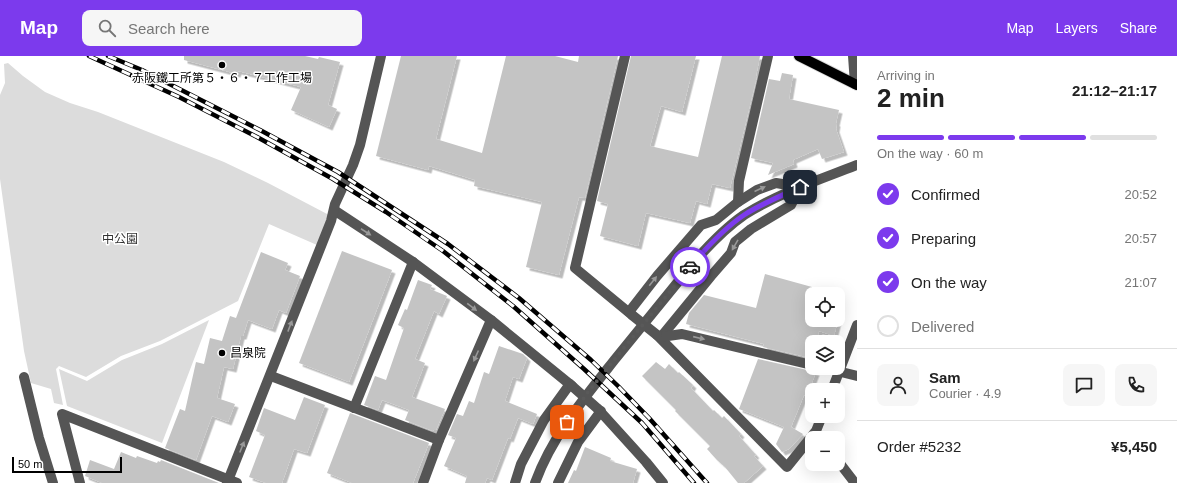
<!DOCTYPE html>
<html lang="en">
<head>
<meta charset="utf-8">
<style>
	body { margin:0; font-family:Arial,"Noto Sans JP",sans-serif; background:#f6f6f6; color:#222; height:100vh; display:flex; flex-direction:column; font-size:15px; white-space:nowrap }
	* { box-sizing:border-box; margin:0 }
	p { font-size:13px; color:#767676 }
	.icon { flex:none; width:22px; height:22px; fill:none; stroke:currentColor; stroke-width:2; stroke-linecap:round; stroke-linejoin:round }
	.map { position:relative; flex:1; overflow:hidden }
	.panel { display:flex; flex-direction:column; background:#fff; width:320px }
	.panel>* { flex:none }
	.fabs { position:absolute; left:805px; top:231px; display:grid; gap:8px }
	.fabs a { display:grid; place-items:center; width:40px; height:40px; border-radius:8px; background:#fff; box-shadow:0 4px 16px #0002; font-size:20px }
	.scale { position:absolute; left:12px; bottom:10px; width:110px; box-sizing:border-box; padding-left:4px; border:2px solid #000; border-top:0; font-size:11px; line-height:14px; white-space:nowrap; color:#000; -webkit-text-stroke:3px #fff; paint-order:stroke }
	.pin { position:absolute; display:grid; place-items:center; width:34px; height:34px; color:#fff; margin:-17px; border-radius:8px; box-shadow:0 2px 6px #0006 }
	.courier { position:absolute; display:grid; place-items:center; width:40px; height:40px; margin:-20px; border:3px solid #7c3aed; border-radius:50%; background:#fff; color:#222; box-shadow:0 1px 5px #0007 }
	.head em { font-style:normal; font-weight:600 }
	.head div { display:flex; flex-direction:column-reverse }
	.head { display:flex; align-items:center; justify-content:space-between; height:68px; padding:0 20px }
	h1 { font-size:26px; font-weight:600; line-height:30px }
	.bar { display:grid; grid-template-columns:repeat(4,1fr); gap:6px 4px; align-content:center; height:48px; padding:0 20px }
	.bar i { height:5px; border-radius:3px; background:#e0e0e0 }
	.bar .active { background:#7c3aed }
	.bar p { grid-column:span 4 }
	.line { display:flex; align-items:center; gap:10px; padding:0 20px; border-top:1px solid #e0e0e0 }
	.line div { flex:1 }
	.round { display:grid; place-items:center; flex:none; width:42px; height:42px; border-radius:8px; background:#f6f6f6 }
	ol { padding:0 20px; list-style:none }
	li { display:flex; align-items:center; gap:12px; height:44px }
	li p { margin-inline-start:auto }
	li .icon { padding:4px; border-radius:50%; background:#7c3aed; color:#fff; stroke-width:4 }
	li:last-child { color:#767676 }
	li i { width:22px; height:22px; border:2px solid #e0e0e0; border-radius:50% }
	header { display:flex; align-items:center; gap:24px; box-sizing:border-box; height:56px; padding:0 20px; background:#7c3aed; color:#fff }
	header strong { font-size:19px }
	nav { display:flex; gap:22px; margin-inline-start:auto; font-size:14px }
	.search { width:280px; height:36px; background:#f6f6f6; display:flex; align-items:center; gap:10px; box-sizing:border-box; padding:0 14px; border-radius:8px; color:#767676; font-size:15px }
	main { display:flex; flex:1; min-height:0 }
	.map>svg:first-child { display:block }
	.green { fill:#dcdcdc }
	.building { fill:#c4c4c4; filter:url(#shadow) }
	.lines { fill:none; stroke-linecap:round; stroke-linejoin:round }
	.major-casing { stroke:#dbdbdb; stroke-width:12 }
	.minor { stroke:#555; stroke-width:10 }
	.major { stroke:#000; stroke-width:10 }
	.rail-casing { stroke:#000; stroke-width:4.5 }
	.rail { stroke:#fff; stroke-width:3; stroke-dasharray:9; stroke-linecap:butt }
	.minor-bridge { stroke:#555; stroke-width:10 }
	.oneway { fill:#999 }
	.done { stroke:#595959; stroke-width:4; stroke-dasharray:0 7.2 }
	.route { stroke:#7c3aed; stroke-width:5 }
	.poi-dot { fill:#000; stroke:#fff; stroke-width:1.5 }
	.labels { text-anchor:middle; stroke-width:3; stroke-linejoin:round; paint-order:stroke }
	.poi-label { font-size:12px; fill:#000; stroke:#fff }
	.park-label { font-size:12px; fill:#333; stroke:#fff }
</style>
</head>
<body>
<header>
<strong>Map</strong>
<div class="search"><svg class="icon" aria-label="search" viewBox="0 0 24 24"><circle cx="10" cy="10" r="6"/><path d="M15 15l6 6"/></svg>Search here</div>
<nav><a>Map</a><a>Layers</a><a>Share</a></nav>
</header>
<main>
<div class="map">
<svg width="857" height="427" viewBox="0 0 857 427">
	<defs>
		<filter id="shadow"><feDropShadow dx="3.5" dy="3.5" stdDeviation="0" flood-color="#0004"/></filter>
	</defs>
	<rect width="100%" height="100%" fill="#fff"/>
	<!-- green -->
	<g class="green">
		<polygon points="8,7 23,20 45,36 70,47 98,56 224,106 268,127 329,159 317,189 269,168 238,245 160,285 121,300 86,321 59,310 56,313 63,349 54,347 51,333 31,327 24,295 0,123 0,39 5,27 4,8"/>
		<polygon points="209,264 162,387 67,350 59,313 87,325 122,304 162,288"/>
	</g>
	<!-- building -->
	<g class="building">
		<polygon points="184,0 305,0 318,3 319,1 340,6 328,49 337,53 329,71 291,54 301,31 238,15 237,18 184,4"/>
		<polygon points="401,0 457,0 436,83 482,97 506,0 555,0 578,6 579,0 618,0 585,142 579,141 559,219 526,211 542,146 474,130 475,124 429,110 428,114 376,100"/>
		<polygon points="631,0 696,0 682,56 661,50 650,90 698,101 722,0 760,0 756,20 757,20 730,132 712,128 707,148 696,145 690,167 646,157 638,190 600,180 608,148 597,145"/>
		<polygon points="782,17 793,19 789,43 839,54 836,67 837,67 836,73 844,96 822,103 818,93 793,104 794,108 768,119 773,107 751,102 769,23 780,25"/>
		<polygon points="342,195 392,214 349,326 299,307"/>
		<polygon points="261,196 288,207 285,214 300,220 286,257 279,254 272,273 248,264 243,280 241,280 233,313 224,311 217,342 235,348 228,366 212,360 196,404 165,392 180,353 185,355 196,306 204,308 210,282 222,285 230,260 236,262"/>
		<polygon points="765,218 812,231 812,264 838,264 834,280 819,275 816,286 812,286 811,302 763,291 764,288 686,268 689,257 704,239 756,252"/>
		<polygon points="418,224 432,229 430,233 447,240 439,258 434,255 415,303 425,307 412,341 445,353 436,374 434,374 433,375 405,364 409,354 382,344 378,354 364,349 375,320 386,324 404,272 398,269 405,253 407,254"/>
		<polygon points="499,290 523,298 527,302 519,323 513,321 505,345 537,358 533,368 518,362 510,383 508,382 492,424 487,422 485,427 465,427 467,420 444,410 456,382 448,379 457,358 463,360 469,345 474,347 484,316 489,318"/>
		<polygon points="758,303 816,316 807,340 804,339 791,371 803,378 789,393 782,396 776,388 784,371 739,353"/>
		<polygon points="656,306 665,313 669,308 678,317 679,316 693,329 691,332 713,355 714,354 722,362 724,360 741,378 739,380 756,399 754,400 763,410 744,427 738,427 725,411 717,404 707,393 710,390 675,355 676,354 642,320"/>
		<polygon points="304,341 325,349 307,397 294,393 282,427 266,427 249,421 265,379 256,375 264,352 295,364"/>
		<polygon points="350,357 429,387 413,427 352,427 327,417"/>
		<polygon points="585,391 611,402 610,405 637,413 633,427 568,427 574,414 576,415"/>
		<polygon points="121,396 136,402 137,400 157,407 158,405 160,406 161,404 219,427 102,427 85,420 90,404 114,413"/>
	</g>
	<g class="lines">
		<defs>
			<polyline id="major" points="799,0 857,29"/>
		</defs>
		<!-- major casing -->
		<use href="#major" class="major-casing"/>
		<!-- minor -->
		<g class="minor">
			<polyline points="625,0 575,212 632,259"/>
			<polyline points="853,0 855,28"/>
			<polyline points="738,146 739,125 768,0"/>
			<polyline points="334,154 413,206 491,264 572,330"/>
			<polyline points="629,256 657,220 701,169 716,164 738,146 757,134 776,127 800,131 791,149 751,173 735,186 731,197 711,220 661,281"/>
			<polyline points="657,279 787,411 816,375 822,360"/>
			<polyline points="661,281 682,278 812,309"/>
			<polyline points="825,312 857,320"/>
			<polyline points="271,320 439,384"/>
			<polyline points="24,321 39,382 53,427"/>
			<polyline points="832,334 857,269"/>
			<polyline points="354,352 413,206"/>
			<polyline points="598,353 646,406 663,427"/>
			<polyline points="838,405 855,427"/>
			<polyline points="80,427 62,358 237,427"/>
			<polyline points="227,427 331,165 335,148 353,109 360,89 381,0"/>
			<polyline points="423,427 439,384 491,264"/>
			<polyline points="515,427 521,408 544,364 570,328"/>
			<path d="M535 427C552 380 585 341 616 302 642 270 668 238 695 205 710 188 725 172 744 159 779 137 819 124 857 109"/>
			<polyline points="558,427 578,386 601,355"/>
		</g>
		<!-- major -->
		<use href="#major" class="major"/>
		<defs>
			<g id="rail">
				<polyline points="89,0 179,41 257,81 333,123 386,156 443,195 513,250 584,313 642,367 694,427"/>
				<polyline points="108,0 142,14 260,74 338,116 448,188 519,242 591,304 618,330 649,362 707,427"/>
			</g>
		</defs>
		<!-- rail casing -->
		<use href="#rail" class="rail-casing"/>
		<!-- rail -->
		<use href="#rail" class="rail"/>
		<!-- minor-bridge -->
		<g class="minor-bridge">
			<polyline points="632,259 657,279"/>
			<polyline points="572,330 598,353"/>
		</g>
	</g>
	<!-- one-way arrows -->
	<defs><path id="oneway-solid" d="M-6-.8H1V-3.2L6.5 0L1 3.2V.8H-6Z"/></defs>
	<g class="oneway">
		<use href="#oneway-solid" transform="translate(760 133) rotate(-24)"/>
		<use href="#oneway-solid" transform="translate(366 176) rotate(33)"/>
		<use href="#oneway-solid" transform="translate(735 189) rotate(120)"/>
		<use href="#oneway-solid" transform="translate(653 225) rotate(-52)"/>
		<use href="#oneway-solid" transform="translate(472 251) rotate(37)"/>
		<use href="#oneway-solid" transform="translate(290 270) rotate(-69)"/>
		<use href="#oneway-solid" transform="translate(699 282) rotate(13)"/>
		<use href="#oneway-solid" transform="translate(476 300) rotate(114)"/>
		<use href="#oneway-solid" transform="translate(242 391) rotate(-68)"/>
	</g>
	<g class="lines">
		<!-- done -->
		<polyline class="done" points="567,366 588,336 690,211"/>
		<!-- route -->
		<path class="route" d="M690 211C706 192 723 173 744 159 761 148 781 140 800 131"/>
	</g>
	<!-- markers -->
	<g class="poi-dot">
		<circle cx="222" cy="9" r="4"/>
		<circle cx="222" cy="297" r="4"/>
	</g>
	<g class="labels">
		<!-- poi labels -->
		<g class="poi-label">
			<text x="222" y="26">赤阪鐵工所第５・６・７工作工場</text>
			<text x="230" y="301" text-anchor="start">昌泉院</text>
		</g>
		<!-- park labels -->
		<g class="park-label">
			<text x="120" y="187">中公園</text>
		</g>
	</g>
</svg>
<div class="fabs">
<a><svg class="icon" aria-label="locate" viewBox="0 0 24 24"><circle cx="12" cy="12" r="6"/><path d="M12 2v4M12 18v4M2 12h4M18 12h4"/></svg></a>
<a><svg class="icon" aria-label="layers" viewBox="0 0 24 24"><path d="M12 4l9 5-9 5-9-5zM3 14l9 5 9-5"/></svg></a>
<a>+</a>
<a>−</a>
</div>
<div class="scale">50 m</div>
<div class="pin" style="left:567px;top:366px;background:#ea580c"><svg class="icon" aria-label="bag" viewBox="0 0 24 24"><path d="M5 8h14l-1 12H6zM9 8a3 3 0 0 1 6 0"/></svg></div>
<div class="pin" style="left:800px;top:131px;background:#1f2937"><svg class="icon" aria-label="home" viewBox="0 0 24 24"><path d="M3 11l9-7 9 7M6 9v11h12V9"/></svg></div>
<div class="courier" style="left:690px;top:211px"><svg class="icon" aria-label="car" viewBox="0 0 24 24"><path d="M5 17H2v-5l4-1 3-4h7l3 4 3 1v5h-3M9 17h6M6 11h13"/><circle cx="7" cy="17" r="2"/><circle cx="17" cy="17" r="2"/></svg></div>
</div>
<section class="panel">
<div class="head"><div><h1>2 min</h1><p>Arriving in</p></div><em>21:12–21:17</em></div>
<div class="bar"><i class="active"></i><i class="active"></i><i class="active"></i><i></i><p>On the way · 60 m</p></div>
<ol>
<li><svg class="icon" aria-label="check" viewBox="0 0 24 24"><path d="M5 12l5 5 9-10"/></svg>Confirmed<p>20:52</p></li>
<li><svg class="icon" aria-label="check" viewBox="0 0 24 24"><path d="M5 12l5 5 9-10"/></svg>Preparing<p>20:57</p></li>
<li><svg class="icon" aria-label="check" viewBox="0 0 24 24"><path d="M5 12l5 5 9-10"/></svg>On the way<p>21:07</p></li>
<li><i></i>Delivered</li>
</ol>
<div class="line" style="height:72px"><a class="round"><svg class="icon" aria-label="person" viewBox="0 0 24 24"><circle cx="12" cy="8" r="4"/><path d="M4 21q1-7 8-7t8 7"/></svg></a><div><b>Sam</b><p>Courier · 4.9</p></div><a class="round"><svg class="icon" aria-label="chat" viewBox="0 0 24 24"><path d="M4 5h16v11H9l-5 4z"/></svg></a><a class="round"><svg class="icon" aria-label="phone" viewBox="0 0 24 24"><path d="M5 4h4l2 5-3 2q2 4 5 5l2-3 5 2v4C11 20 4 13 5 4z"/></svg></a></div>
<div class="line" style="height:52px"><div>Order #5232</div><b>¥5,450</b></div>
</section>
</main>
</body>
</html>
